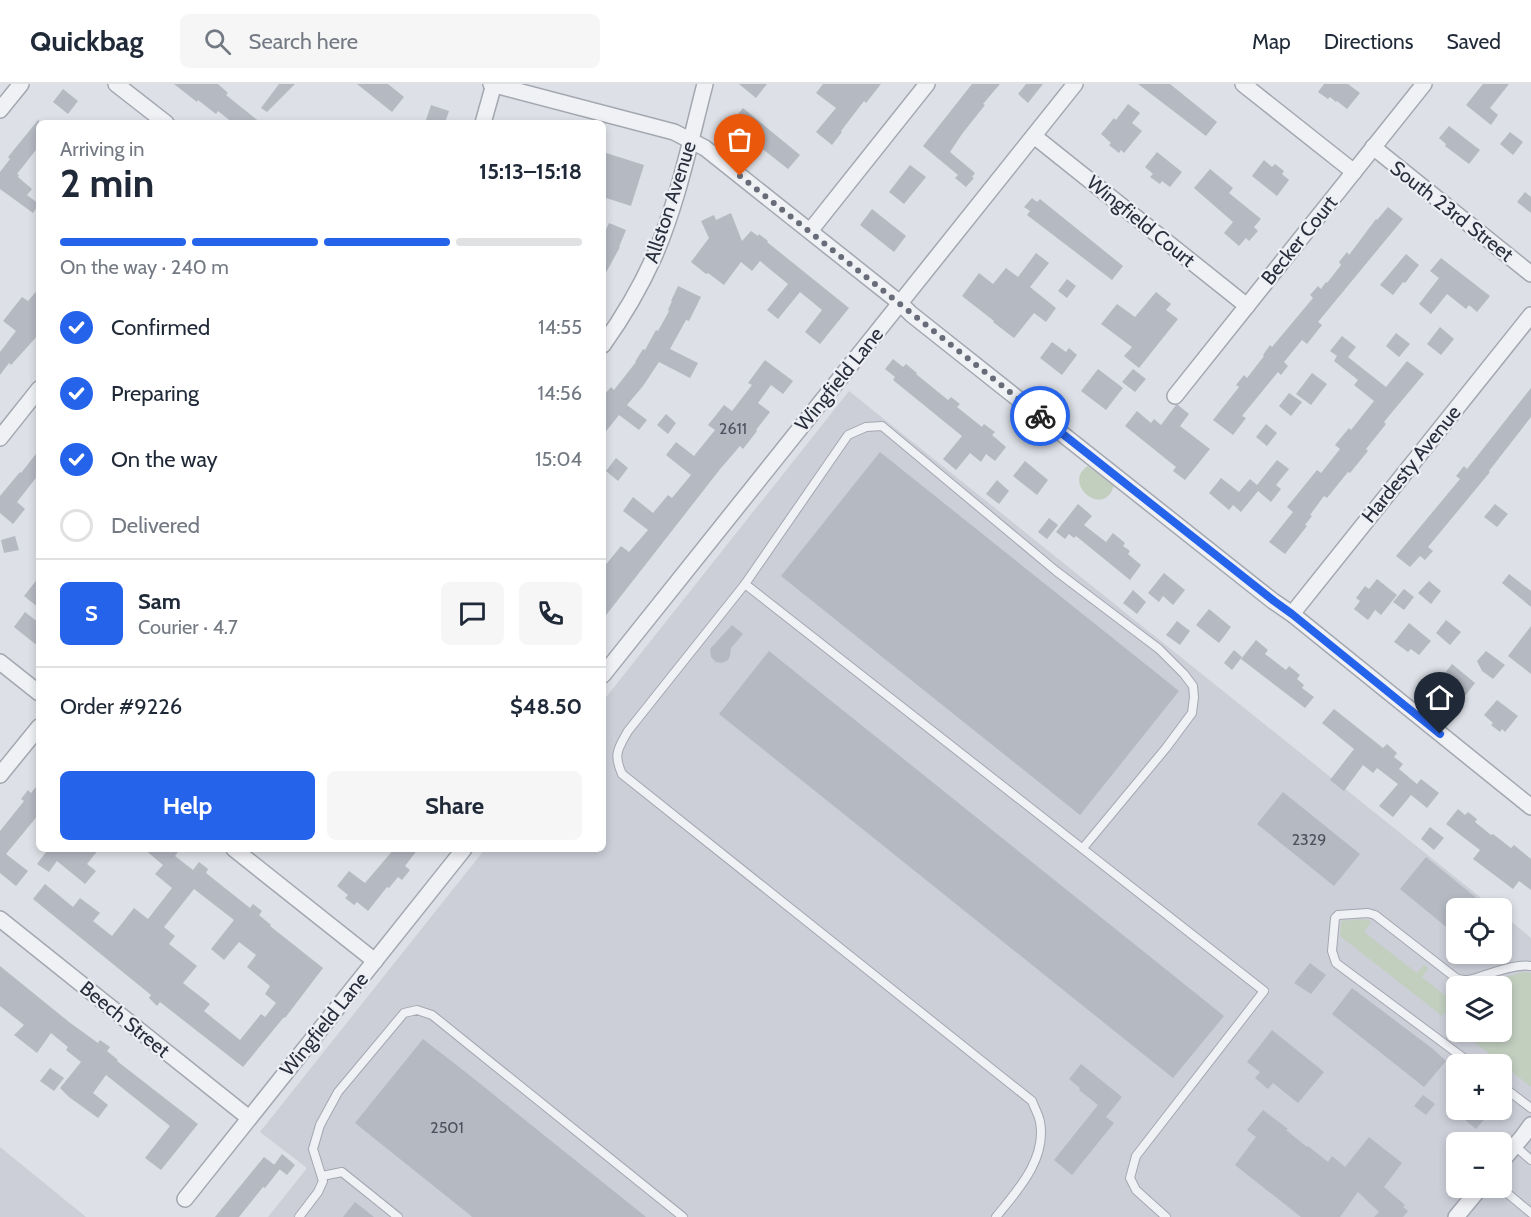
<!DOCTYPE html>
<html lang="en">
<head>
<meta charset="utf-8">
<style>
	body { margin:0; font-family:Cabin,sans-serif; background:#f6f6f7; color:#1f2937; height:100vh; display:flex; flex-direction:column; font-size:22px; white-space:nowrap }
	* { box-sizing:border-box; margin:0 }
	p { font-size:20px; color:#747a83 }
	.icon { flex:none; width:33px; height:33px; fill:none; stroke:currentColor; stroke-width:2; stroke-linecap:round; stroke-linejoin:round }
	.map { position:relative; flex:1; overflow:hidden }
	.details { position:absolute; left:36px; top:36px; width:570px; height:732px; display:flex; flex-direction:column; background:#fff; border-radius:9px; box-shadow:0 3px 9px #0003 }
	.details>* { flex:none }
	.fabs { position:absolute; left:1446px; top:814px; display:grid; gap:12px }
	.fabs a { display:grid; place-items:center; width:66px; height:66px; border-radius:9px; background:#fff; box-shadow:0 3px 9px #0003; font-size:30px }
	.pin { position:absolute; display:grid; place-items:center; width:51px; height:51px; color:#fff; margin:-62px -26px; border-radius:50% 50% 50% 0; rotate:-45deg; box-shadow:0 0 6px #0007 }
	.pin .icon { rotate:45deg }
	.courier { position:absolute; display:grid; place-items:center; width:60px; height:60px; margin:-30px; border:4px solid #2563eb; border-radius:50%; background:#fff; color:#222; box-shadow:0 2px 8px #0007 }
	.headline em { font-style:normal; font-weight:700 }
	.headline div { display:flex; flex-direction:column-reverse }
	.headline { display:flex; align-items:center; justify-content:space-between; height:102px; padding:0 24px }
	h1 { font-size:39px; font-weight:700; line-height:45px }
	.bar { display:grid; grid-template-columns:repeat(4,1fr); gap:9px 6px; align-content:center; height:72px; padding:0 24px }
	.bar i { height:8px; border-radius:4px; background:#e0e1e3 }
	.bar .selected { background:#2563eb }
	.bar p { grid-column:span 4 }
	.line { display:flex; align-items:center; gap:15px; padding:0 24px; border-top:2px solid #e0e1e3 }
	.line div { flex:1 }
	.round { display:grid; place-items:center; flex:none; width:63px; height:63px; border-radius:9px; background:#f6f6f7 }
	ol { padding:0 24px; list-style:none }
	li { display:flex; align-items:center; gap:18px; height:66px }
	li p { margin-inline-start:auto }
	li .icon { padding:6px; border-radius:50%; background:#2563eb; color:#fff; stroke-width:4 }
	li:last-child { color:#747a83 }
	li i { width:33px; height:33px; border:3px solid #e0e1e3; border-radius:50% }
	.cta { display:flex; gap:12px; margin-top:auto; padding:12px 24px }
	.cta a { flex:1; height:69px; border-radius:9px; background:#2563eb; color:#fff; font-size:24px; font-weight:700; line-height:69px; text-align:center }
	.cta a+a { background:#f6f6f7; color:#1f2937 }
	header { display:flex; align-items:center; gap:36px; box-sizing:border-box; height:84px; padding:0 30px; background:#fff; border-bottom:2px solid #e0e1e3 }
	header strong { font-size:28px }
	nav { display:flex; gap:33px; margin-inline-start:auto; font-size:21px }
	.search { width:420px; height:54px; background:#f6f6f7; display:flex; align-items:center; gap:15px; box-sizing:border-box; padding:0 21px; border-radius:9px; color:#747a83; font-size:22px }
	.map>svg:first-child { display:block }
	.built { fill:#cccfd8; fill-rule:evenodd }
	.green { fill:#c2cfbf }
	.building { fill:#b5b9c2; fill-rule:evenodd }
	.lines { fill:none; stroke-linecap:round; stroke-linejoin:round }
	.service-casing { stroke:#a3a7b0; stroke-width:10 }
	.minor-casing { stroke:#a3a7b0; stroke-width:18 }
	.service { stroke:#f0f1f5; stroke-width:8 }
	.minor { stroke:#f0f1f5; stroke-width:15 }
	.done { stroke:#676c78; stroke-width:6; stroke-dasharray:0 10.8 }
	.route { stroke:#2563eb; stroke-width:8 }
	.labels { text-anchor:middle; stroke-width:4.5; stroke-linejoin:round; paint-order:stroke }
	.number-label { font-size:16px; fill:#4b515e }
	.street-label { font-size:20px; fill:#282e3c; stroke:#edeff4 }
</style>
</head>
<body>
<header>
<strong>Quickbag</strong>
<div class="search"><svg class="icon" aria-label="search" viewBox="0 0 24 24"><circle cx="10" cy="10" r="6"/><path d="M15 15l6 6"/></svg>Search here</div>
<nav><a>Map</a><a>Directions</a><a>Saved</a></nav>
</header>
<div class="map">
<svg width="1531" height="1133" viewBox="0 0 1531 1133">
	<rect width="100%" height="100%" fill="#dde0e6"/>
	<!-- built -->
	<g class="built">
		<path d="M849 307 1495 825H1456V870H1502V830L1531 854V1133H268L307 1084 260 1048 485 765H603V617ZM1456 903H1502V948H1456ZM1456 981H1502V1026H1456ZM1456 1059H1502V1104H1456Z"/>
		<polygon points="0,1063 86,1133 0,1133"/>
	</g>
	<!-- green -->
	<g class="green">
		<path d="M1088 382 1114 402C1113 404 1111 410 1109 411 1095 427 1064 397 1088 382Z"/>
		<polygon points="1360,835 1369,836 1371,838 1364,848 1417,889 1424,881 1428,884 1422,893 1453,918 1442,932 1340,852 1341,837"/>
		<polygon points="1524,888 1531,889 1531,1003 1462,948 1502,948 1502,903 1476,903 1489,897"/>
	</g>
	<!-- building -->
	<g class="building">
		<polygon points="174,0 218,0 228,9 226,11 261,39 233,39 218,27 216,30 198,16 197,18"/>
		<polygon points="279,0 295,0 267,28 261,24"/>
		<polygon points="357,0 388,0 404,13 392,28"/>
		<polygon points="739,0 767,0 756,14"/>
		<polygon points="823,0 881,0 866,19 864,17 841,47 842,48 832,61 816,48 836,24 816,9"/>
		<polygon points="972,0 1000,0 983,20 985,21 962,50 950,68 975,89 972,93 974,94 966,103 955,94 958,91 923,62"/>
		<polygon points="1026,0 1043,0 1028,19 1018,10"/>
		<polygon points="1138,0 1170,0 1217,38 1206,52"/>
		<polygon points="1324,0 1348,0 1360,9 1347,25 1337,17 1336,18 1330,13 1328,15 1318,8"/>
		<polygon points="1483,0 1509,0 1490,24 1498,31 1491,41 1466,21"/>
		<polygon points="63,5 78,17 68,30 53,18"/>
		<polygon points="1128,20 1140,29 1132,39 1142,47 1124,69 1121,66 1119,69 1109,61 1111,59 1101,50 1114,34 1116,36"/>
		<polygon points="431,21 449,27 445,39 425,39"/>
		<polygon points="743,24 800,71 788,85 746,52 744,55 734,48 737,44 731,39"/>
		<polygon points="39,35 39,62 17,90 19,91 18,93 32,105 27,111 39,120 33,129 0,105 0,88 10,75 8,73"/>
		<polygon points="1449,42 1480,66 1469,80 1445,62 1446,60 1439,54"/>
		<polygon points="1510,48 1523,58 1513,71 1500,60"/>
		<polygon points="603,68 644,81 631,122 603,113"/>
		<polygon points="1157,68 1182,88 1170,103 1162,97 1160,100 1150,93 1153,90 1145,83"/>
		<polygon points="1264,76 1272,83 1275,80 1284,87 1282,90 1289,96 1277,112 1252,92"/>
		<polygon points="910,81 926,93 904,120 889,108"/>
		<polygon points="1210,85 1233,104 1229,109 1261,135 1254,143 1258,147 1249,157 1246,154 1239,162 1224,149 1233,138 1194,104"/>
		<polygon points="1525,108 1531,113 1531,129 1517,118"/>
		<polygon points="1032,114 1037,118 1040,115 1123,182 1112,196 1027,131 1030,127 1024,123"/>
		<polygon points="1388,123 1403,135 1318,238 1322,241 1307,260 1302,256 1284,278 1288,282 1281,291 1278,288 1242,332 1246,334 1233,351 1213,336 1239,303 1236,301 1244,291 1247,294 1264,272 1263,271 1270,261 1272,263 1313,214 1310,211 1318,202 1321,205 1326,198 1327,199 1341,181 1339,178 1347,168 1349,171 1376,135 1377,136"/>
		<polygon points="872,125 906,152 894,168 860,141"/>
		<polygon points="731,129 742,157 751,147 758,152 759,150 768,157 767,158 849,224 820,260 805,248 822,226 800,208 778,235 767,226 788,200 760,177 752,187 741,178 724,201 708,189 706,190 691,178 709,154 701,137 714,131 716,136"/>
		<polygon points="609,139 626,146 619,163 620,163 603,194 603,152"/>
		<polygon points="1036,169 1049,179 1030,203 1056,224 1046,238 1034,229 1014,254 993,238 994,237 962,212 979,189 993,200 1006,184 1018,193"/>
		<polygon points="1406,170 1419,181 1405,199 1403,198 1393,211 1380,201"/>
		<polygon points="1441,174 1490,212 1477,228 1469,221 1466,225 1447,210 1431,230 1419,220 1439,194 1430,187"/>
		<polygon points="1067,195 1076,202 1067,214 1058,207"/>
		<polygon points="678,202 701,213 689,237 686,236 670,265 698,279 690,294 659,278 643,302 627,321 647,336 639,346 619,331 603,351 603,312 611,303 614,306 636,278 635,278 643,265 645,266 656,246 658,247 669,227 668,226 672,217 671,217"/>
		<polygon points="39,204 39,250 11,281 9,279 0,291 0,268 16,247 3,237 22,213 28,217"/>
		<polygon points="1156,208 1171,220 1166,226 1178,235 1139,284 1124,272 1132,263 1101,240 1117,220 1135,233"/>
		<polygon points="1440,243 1454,255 1441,271 1427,260"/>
		<polygon points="1396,249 1410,260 1399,273 1386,262"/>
		<polygon points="1342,252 1356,263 1348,273 1386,303 1407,277 1424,290 1393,327 1384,338 1386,340 1366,365 1368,367 1350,389 1348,388 1327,414 1324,412 1310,431 1312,432 1305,441 1307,442 1285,470 1269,458 1293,428 1287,423 1317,386 1321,389 1340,365 1335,361 1349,344 1351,346 1374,317 1354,301 1358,296 1334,277 1337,272 1330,267"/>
		<polygon points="1052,258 1066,268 1069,264 1077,271 1062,291 1040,274"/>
		<polygon points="893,275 903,283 906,280 917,289 916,290 948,316 951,313 960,320 957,323 982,343 984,340 995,348 992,351 1006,363 995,377 986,370 981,378 970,369 956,386 943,375 962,352 893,296 895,293 885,285"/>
		<polygon points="765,276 793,297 783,310 771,301 758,319 770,328 756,346 757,347 743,365 740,362 721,384 603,535 603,484 621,462 629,468 648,446 623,427 633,413 653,429 668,411 672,414 691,391 666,371 676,358 694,372 715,346 708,341 724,321 732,327 752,301 748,299"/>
		<polygon points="1098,285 1123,304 1106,326 1081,307"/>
		<polygon points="1133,285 1146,295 1135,308 1122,298"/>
		<polygon points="1312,289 1327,300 1311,321 1296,310"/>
		<polygon points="1531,304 1531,333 1489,387 1490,388 1428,463 1433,467 1425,476 1420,472 1410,483 1396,472 1460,395 1456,392 1464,382 1467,385"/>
		<polygon points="1289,309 1302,318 1291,332 1279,322"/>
		<polygon points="1176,321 1178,321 1189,330 1180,342 1210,365 1185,396 1173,387 1176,383 1125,342 1137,327 1151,339 1154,335 1161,341"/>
		<polygon points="666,330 676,339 668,350 657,341"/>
		<polygon points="1266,340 1277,349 1267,362 1256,353"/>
		<polygon points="39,366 39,390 17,418 25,425 13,440 0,429 0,412 20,388 21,389"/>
		<polygon points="880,368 1179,607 1080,731 781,492"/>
		<polygon points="616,374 628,384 618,397 606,387"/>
		<polygon points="1277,376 1289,385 1276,401 1281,405 1271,418 1258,407 1241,428 1233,421 1229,426 1209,409 1221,394 1239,408 1250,395 1257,401"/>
		<polygon points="1025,377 1048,396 1037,411 1013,392"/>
		<polygon points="997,396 1009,407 999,420 986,410"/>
		<polygon points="1078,420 1092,432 1084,441 1106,458 1113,449 1125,459 1123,462 1130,467 1128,470 1141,481 1130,496 1076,452 1074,454 1069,450 1065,455 1056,448"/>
		<polygon points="1495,420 1508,430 1497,443 1484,433"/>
		<polygon points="1049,434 1058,441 1047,455 1038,448"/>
		<polygon points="15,452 19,466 4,469 1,456"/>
		<polygon points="1164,489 1185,506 1173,521 1163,512 1159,518 1148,509"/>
		<polygon points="1509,490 1531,507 1531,523 1502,499"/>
		<polygon points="39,493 39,524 24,512"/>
		<polygon points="1377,495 1397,511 1381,531 1375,526 1368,536 1354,525 1360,517 1356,514 1365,502 1369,505"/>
		<polygon points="1429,497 1441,507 1431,520 1418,509"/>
		<polygon points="1404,505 1414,513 1404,526 1393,518"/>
		<polygon points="1133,506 1146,518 1137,530 1123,519"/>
		<polygon points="1209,525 1231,543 1219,559 1196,541"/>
		<polygon points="25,528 39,539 39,563 14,543"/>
		<polygon points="1446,536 1461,548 1450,561 1436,549"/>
		<polygon points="1177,537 1190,547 1180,561 1166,551"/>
		<polygon points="1409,539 1431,557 1419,571 1411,565 1408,568 1394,558"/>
		<polygon points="732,541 743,550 731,564 730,572 728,576 722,579 716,578 711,573 710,565"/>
		<polygon points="1531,542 1531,590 1508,572"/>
		<polygon points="1256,556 1268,566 1265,570 1286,586 1289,582 1300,591 1297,595 1304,601 1302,604 1314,613 1305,624 1241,575"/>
		<polygon points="1234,566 1242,573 1232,586 1224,579"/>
		<polygon points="769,567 1224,932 1173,994 719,630"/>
		<polygon points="1486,567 1505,581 1493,595 1482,587 1477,577"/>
		<polygon points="1452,580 1475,599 1462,616 1452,608 1454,605 1441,594"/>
		<polygon points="1497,616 1518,632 1505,648 1502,645 1500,648 1491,641 1493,639 1484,631"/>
		<polygon points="1334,625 1383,664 1387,660 1397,669 1394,673 1403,680 1399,685 1417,700 1421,695 1439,709 1427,724 1411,711 1393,733 1379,722 1398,700 1377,684 1373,689 1363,681 1344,707 1330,696 1354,665 1322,639"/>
		<polygon points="39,699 39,730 6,770 28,787 16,802 0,789 0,747 24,717 21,715 28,706 31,709"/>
		<polygon points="1283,708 1360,770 1334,802 1257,740"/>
		<polygon points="1458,725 1465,731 1468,728 1477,735 1475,738 1491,751 1493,750 1511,764 1514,761 1531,775 1531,806 1519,797 1513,805 1473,775 1480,766 1446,740"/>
		<polygon points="1430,743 1444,754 1434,766 1421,755"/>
		<polygon points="42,765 99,765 87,780 96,787 85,800 57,777 49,788 37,780 46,768"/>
		<path d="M144 765H180L175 772 193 786 199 778 208 785 206 789 250 824 253 820 262 827 259 831 271 841 270 842 323 884 285 934 284 933 243 983 160 918 157 922 149 914 151 911 33 815 45 800 73 823 80 814 100 829 93 837 112 852 134 824 148 835 172 804 155 790 163 781ZM194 805 234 836 211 865 224 876 239 858 256 871 247 883 270 902 265 910 276 919 265 933 261 930 240 956 204 927 210 920 183 899 197 882 169 860 175 852 164 843Z"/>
		<polygon points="394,765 418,765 405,782 410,786 402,796 398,793 389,804 387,803 368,827 357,818 354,821 345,814 348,811 337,802 349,787 365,799"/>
		<polygon points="1426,773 1490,825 1456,825 1456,851 1400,805"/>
		<polygon points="1310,879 1326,891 1311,910 1294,899"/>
		<polygon points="0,882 69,938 98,959 100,956 110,963 107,967 118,976 117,977 198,1040 161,1086 145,1074 170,1042 106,991 93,1009 108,1021 98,1034 69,1013 60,1004 81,978 66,966 68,963 51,949 37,969 14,951 24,941 0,922"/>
		<polygon points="1352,904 1433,965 1446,977 1424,1003 1332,930"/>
		<polygon points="1272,946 1324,988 1298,1019 1273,999 1268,1005 1255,994 1260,988 1247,978"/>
		<polygon points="423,955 468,990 646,1133 472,1133 470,1131 355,1039"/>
		<polygon points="1081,980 1122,1013 1106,1033 1114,1039 1072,1091 1054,1076 1098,1021 1079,1006 1080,1004 1069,995"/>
		<polygon points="50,984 64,994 54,1007 40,997"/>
		<polygon points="1423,1011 1435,1020 1426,1031 1414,1022"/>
		<polygon points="1263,1026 1288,1045 1286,1046 1307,1063 1308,1062 1328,1078 1332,1072 1345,1083 1369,1053 1402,1079 1384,1103 1405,1121 1403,1123 1408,1127 1403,1133 1374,1133 1379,1128 1358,1108 1340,1133 1301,1133 1235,1081 1256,1053 1247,1046"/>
		<polygon points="1453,1026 1492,1026 1476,1045"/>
		<polygon points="282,1070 295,1081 287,1091 274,1081"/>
		<polygon points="264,1073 280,1085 265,1104 263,1103 239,1133 215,1133"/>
		<polygon points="355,1118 374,1133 343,1133"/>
	</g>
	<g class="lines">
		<defs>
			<g id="service">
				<path d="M745 500 628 647C618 665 613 670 622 690L1032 1017C1034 1023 1039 1031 1040 1038 1047 1075 1017 1107 996 1133"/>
				<polyline points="1083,764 1166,664 1192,629 1194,613 1193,602 1184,590 1159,565 1056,487 882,342 866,343 848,351 745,500 1264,907 1136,1072 1130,1094 1136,1106 1166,1133"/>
				<path d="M1473 981 1336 879 1332 867 1335 834 1338 831 1368 829 1375 831 1456 894C1468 899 1477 893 1488 890 1501 886 1518 880 1531 882"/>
				<polyline points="1502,1002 1531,1024"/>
				<polyline points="1515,1062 1531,1076"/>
				<polyline points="322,1092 342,1088 398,1133"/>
				<polyline points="1501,1104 1531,1129"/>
				<polyline points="299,1133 318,1108 323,1097 313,1065 320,1041 338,1008 404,929 417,926 432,931 683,1133"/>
			</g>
			<g id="minor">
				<polyline points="116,0 166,39"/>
				<polyline points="491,0 674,48 705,64 900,219 911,230 1273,517 1292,530 1531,723"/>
				<polyline points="1243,0 1354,88"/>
				<polyline points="0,26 21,0"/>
				<polyline points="483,39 494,0"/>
				<polyline points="1034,52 1247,222"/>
				<polyline points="1373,63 1531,190"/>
				<polyline points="810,147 927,0"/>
				<path d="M603 261C623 233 640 204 654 173 678 118 690 58 705 0"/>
				<polyline points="1175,312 1424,0"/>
				<polyline points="0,354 39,305"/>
				<polyline points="1292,530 1531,231"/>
				<polyline points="0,578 39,609"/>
				<polyline points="603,591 1075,0"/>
				<polyline points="0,691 39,643"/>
				<polyline points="234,765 375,877"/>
				<polyline points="0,835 249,1034"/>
				<polyline points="1502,1077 1523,1052 1531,1041"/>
				<polyline points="185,1115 464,765"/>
				<polyline points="1456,1133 1480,1104"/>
			</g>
		</defs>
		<!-- service casing -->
		<use href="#service" class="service-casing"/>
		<!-- minor casing -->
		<use href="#minor" class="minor-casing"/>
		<!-- service -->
		<use href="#service" class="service"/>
		<!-- minor -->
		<use href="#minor" class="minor"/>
	</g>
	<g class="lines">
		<!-- done -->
		<polyline class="done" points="740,92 1040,332"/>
		<!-- route -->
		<polyline class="route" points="1040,332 1274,517 1292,530 1440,650"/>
	</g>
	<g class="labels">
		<!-- number labels -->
		<g class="number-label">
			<text x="733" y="350">2611</text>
			<text x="1309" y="761">2329</text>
			<text x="447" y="1049">2501</text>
		</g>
		<!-- street labels -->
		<g class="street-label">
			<text transform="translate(670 118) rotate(-72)" y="7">Allston Avenue</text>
			<text transform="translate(1452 127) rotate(38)" y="7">South 23rd Street</text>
			<text transform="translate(1141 137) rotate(39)" y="7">Wingfield Court</text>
			<text transform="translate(1299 156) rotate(-51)" y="7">Becker Court</text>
			<text transform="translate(839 295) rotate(-51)" y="7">Wingfield Lane</text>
			<text transform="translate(1411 380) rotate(-51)" y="7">Hardesty Avenue</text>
			<text transform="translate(125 935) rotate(39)" y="7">Beech Street</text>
			<text transform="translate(324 940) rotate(-51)" y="7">Wingfield Lane</text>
		</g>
	</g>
</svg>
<div class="fabs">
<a><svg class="icon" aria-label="locate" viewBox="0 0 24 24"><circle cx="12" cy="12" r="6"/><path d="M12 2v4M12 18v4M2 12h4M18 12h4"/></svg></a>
<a><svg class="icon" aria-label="layers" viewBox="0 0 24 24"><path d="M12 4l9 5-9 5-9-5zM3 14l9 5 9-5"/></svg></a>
<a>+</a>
<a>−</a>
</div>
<div class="pin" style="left:740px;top:92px;background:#ea580c"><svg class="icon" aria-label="bag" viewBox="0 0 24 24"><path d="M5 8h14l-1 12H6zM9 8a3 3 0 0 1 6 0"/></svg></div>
<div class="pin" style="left:1440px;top:650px;background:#1f2937"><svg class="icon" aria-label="home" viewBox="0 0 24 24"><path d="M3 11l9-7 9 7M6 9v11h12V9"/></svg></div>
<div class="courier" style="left:1040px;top:332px"><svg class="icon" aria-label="bike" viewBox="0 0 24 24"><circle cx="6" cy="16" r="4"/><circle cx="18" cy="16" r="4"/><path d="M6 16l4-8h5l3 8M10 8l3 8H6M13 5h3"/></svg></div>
<section class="details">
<div class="headline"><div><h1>2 min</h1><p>Arriving in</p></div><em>15:13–15:18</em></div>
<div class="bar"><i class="selected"></i><i class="selected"></i><i class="selected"></i><i></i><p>On the way · 240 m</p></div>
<ol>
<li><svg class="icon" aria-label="check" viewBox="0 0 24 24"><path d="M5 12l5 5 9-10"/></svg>Confirmed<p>14:55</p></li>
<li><svg class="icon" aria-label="check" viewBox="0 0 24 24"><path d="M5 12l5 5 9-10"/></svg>Preparing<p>14:56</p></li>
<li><svg class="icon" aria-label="check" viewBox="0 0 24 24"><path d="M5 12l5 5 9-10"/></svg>On the way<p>15:04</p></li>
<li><i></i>Delivered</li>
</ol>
<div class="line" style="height:108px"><b class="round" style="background:#2563eb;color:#fff">S</b><div><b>Sam</b><p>Courier · 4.7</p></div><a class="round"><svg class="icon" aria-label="chat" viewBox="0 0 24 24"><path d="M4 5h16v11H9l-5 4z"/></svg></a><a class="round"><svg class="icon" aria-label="phone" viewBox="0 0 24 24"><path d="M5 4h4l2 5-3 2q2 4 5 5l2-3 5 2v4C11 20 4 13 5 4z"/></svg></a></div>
<div class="line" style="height:78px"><div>Order #9226</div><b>$48.50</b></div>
<div class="cta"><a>Help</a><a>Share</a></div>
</section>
</div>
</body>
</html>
